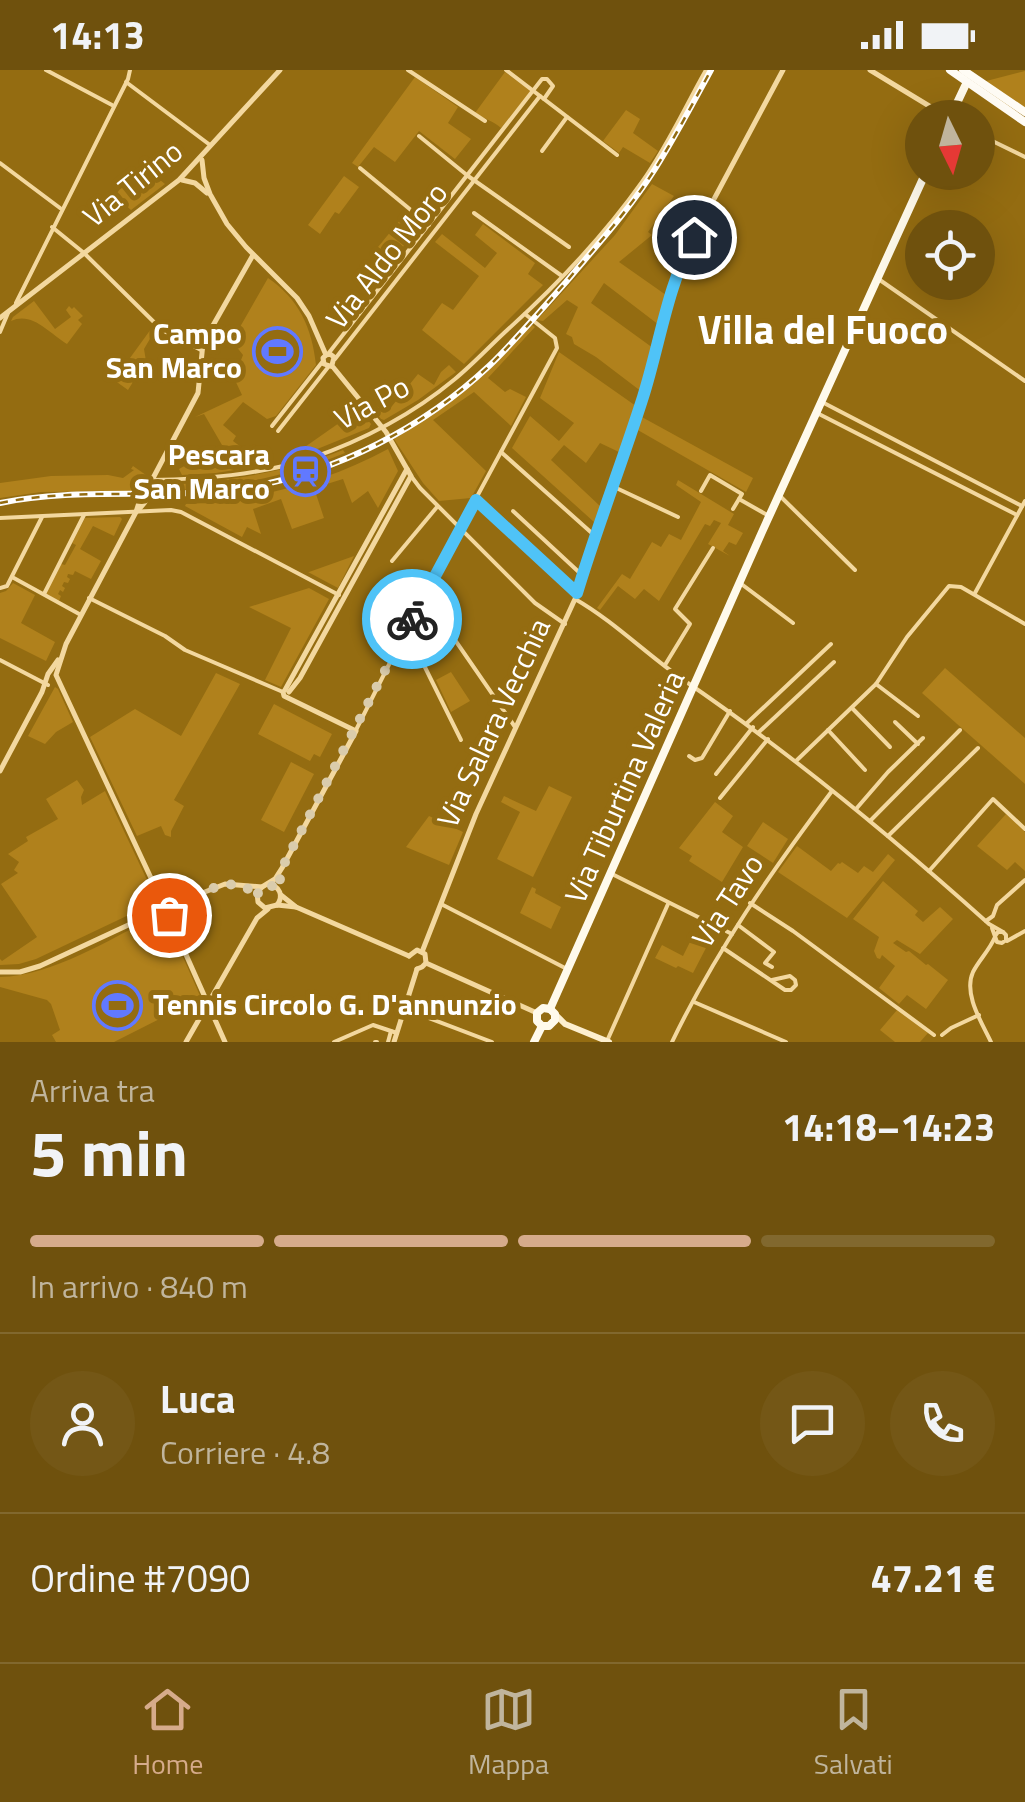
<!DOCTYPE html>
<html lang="it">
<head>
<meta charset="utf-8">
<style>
	body { margin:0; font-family:"Titillium Web",sans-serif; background:#745716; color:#f1f3f6; height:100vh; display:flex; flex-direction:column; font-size:38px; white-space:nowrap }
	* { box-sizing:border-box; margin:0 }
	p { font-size:32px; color:#c0b59d }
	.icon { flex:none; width:55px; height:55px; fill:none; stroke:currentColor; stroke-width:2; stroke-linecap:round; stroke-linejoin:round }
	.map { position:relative; height:972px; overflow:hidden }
	.drawer { display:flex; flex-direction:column; background:#6f510d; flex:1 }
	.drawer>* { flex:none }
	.needle { width:65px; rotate:175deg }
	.fabs { position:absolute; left:905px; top:30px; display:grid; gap:20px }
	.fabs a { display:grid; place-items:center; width:90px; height:90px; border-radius:50%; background:#6f510d; box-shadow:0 10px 40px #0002; font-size:50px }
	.pin { position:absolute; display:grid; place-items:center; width:85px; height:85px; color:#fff; margin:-42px; border:5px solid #fff; border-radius:50%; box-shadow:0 2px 10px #0007 }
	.courier { position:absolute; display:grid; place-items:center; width:100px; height:100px; margin:-50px; border:8px solid #4fc3f7; border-radius:50%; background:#fff; color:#222; box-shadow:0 2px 12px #0007 }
	.head em { font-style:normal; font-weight:700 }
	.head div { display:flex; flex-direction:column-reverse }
	.head { display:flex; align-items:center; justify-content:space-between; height:170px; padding:0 30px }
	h1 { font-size:65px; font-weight:700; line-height:75px }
	.bar { display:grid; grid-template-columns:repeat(4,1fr); gap:15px 10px; align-content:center; height:120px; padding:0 30px }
	.bar i { height:12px; border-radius:8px; background:#81682e }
	.bar .selected { background:#d6ab8b }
	.bar p { grid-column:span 4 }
	.line { display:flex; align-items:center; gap:25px; padding:0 30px; border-top:2px solid #81682e }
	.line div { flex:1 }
	.round { display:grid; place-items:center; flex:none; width:105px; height:105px; border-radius:52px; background:#745716 }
	.status { display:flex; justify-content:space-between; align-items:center; height:70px; padding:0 50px; background:#6f510d; direction:ltr }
	.status svg { height:28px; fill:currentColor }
	.tab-bar { display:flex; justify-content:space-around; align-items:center; height:140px; border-top:2px solid #81682e; background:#6f510d; font-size:28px; color:#c0b59d }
	.tab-bar a { display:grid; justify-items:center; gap:5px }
	.tab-bar .selected { color:#d6ab8b }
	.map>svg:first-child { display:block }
	.green { fill:#b0811c }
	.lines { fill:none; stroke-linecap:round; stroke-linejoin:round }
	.minor { stroke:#f3d89f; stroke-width:4 }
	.tertiary { stroke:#f3d89f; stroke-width:5 }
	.secondary { stroke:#fdefce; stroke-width:6 }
	.primary { stroke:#fffaeb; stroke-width:8 }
	.rail-casing { stroke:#fff; stroke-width:6 }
	.rail { stroke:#946c11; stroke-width:2.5; stroke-dasharray:8; stroke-linecap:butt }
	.trunk-bridge { stroke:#fffcf5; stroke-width:8 }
	.done { stroke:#daccac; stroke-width:10; stroke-dasharray:0 18 }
	.route { stroke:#4fc3f7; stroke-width:12 }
	.labels { text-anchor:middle; stroke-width:10; stroke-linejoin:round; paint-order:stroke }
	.street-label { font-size:30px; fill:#fff; stroke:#946c11 }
	.poi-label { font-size:30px; font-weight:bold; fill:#fff; stroke:#946c11; text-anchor:end }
	.district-label { font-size:40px; font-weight:bold; fill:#fff; stroke:#946c11 }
</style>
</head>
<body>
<div class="status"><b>14:13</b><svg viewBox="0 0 49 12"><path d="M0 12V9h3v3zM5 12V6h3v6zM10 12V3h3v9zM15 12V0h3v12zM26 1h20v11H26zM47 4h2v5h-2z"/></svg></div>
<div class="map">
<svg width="1025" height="972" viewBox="0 0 1025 972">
	<rect width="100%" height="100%" fill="#946c11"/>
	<!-- green -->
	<g class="green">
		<polygon points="1025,1 1025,37 1005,43 967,16"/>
		<path d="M505 2 531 21 501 58C493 51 485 49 475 43Z"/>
		<polygon points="415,7 458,37 448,53 471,69 455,89 419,61 395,92 374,77 358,97 352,93"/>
		<polygon points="626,40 640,49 633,63 658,81 650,93 623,77 619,83 603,71"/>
		<polygon points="149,101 165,114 131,140 115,126 122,116 131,122"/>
		<polygon points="344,106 359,117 339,144 335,142 320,164 308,155"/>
		<polygon points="652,114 674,126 648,162 652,165 619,192 666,225 659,255 604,213 591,233 653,278 642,322 596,287 574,274 572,267 566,264 578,237 567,230 543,251 537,250 615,165"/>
		<polygon points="401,149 416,161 393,189 378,177"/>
		<polygon points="483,154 535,193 528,204 543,215 464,294 422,260 442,233 453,240 479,206 435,172 442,164 485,198 497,183 475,165"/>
		<path d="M268 208C299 229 312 258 316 295L276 346 267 349 243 332 223 355 236 366 233 371 265 395 216 403 182 405 179 399 222 375 204 344 195 347 242 325 234 308 243 285 232 271Z"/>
		<path d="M34 231 55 259 71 247 66 240 69 236 72 239 74 237 83 246 78 250 82 254 67 274C49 263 32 241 11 251L13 247Z"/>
		<polygon points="531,254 535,257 488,308 505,322 510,319 526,327 511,356 474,322 433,350 486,401 471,428 439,431 423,413 394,369 450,332 478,309"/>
		<polygon points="151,259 154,262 144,279 146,291 128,320 114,310"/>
		<polygon points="559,282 636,336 619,382 600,373 586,393 564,375 551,390 600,436 594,452 512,378 530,346 559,371 574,353 540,328"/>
		<polygon points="449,295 456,302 418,330 384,350 381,349 374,341 379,335 388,341 418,304 434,315 441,302"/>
		<polygon points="359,339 371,354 369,358 305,384 302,379"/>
		<polygon points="640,346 753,408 746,422 636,359"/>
		<path d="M388 379 398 401 378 438 368 421 352 433 343 409 314 418 324 448 292 459 281 429 253 439 261 464 247 457 242 467 185 436 186 434C257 430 325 413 388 379Z"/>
		<path d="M343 380 345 383C283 408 224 419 158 421L162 415C225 412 284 403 343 380Z"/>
		<polygon points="133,396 146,405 141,414 137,414 139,421 41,422 0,428 0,413 51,406 108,405 123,408 134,400 131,399"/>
		<polygon points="678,410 734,444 728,455 743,463 736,475 729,472 723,481 730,486 708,474 721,453 714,450 710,456 705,454 659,531 644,519 635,529 618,516 600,540 597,538 622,504 630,509 652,472 661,477 669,464 681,470 701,432 676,415"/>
		<polygon points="120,447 122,449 114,466 93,456 80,479 101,491 91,509 75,501 73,505 68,504 67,507 70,509 68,513 64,512 62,516 65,518 63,522 60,520 58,524 61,526 59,531 45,524 61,494 65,495 76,475 72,473 85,448"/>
		<polygon points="354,486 338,518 308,502 309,502"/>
		<polygon points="13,513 35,525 21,553 55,572 46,591 0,568 0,523 6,521"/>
		<polygon points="309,518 329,529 281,617 265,610 291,558 249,537"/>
		<polygon points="945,598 1025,668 1025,714 922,623"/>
		<polygon points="451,602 470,631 451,642 436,610"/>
		<polygon points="216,603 240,614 174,730 184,736 171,761 171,767 165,765 161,756 137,766 90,667 135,639 181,666"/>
		<polygon points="55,617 58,619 73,652 56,662 45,674 28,666"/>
		<polygon points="274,634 332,664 320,687 314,684 310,691 258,664"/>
		<polygon points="291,692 314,704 284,762 261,750"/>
		<polygon points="77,710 84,720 81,727 82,735 105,721 156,829 154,833 36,889 19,894 0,895 0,889 2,891 37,867 1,814 18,803 14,800 19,792 8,784 28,771 26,767 58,749 46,729"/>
		<polygon points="549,716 572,727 533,807 497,789 520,742 501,732 504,726 536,741"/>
		<polygon points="715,732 733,746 722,762 743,777 722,812 689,791 692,786 679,778"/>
		<polygon points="1006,744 1025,762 1025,801 1015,792 1007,800 977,776"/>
		<polygon points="429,746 463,762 449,795 406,777"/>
		<polygon points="763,752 788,769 773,793 747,776"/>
		<polygon points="797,776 831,801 838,793 840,794 842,792 858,803 864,796 873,802 888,784 895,790 847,848 778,802"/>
		<polygon points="883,811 918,841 915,845 923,852 940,837 953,849 920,884 897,870 893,873 906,882 909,881 926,895 928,894 948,910 926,939 907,925 899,934 879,918 895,896 882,885 880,889 877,888 874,881 879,867 853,849"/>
		<polygon points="532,817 536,819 535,823 561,837 551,859 520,843"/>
		<path d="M157 846 167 851 201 928 114 972H56L52 965 60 960 51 934 47 930 0 917V907C53 906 109 869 157 846Z"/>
		<polygon points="692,868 707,876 693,903 678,896 676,898 655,888 662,875 683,886"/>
		<polygon points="897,940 928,963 920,972 895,972 880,960"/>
	</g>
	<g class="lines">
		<!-- minor -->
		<g class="minor">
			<polyline points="46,0 112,35"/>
			<polyline points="408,0 485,51"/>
			<polyline points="506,0 617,85"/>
			<polyline points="126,12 210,75"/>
			<polyline points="978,64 1025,87"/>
			<polyline points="419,66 468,106 569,177"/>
			<polyline points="542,81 567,47"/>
			<polyline points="0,93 60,138"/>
			<polyline points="360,98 429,155"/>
			<polyline points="474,143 562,206"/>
			<polyline points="52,157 84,183 162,260 201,280"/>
			<polyline points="877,208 1025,311"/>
			<polyline points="16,233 128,9 130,0"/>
			<polyline points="0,262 8,243"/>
			<polyline points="328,284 542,9 547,9 553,16 544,29"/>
			<polyline points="335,289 540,26"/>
			<polyline points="822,332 1022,436"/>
			<polyline points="817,343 1017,445"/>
			<polyline points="272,356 323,291"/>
			<polyline points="278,361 329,296"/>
			<polyline points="501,382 594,465"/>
			<polyline points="411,406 420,418 535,533 565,554"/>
			<path d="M152 410C205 409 258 405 309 389 361 371 413 344 455 309 472 295 488 278 504 263 555 217 603 167 642 112 667 77 685 37 706 0"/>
			<polyline points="612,416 678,447"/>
			<polyline points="701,421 710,405 742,424 739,429 769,446"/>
			<polyline points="779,425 855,500"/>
			<polyline points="476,430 575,521"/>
			<polyline points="733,439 739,429"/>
			<polyline points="513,441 582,505"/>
			<polyline points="0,448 171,440 181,442 339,525"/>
			<polyline points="392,491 437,437"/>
			<polyline points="12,507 81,545"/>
			<polyline points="740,513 793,553"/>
			<polyline points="0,518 7,516 42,447"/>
			<polyline points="975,523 1025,431"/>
			<polyline points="44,524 84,445"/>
			<polyline points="424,525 515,657"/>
			<polyline points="89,528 165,566 185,580 283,622"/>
			<path d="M575 529C615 552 647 585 685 611 792 684 892 767 989 854L1003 862"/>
			<polyline points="407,561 461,670"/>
			<polyline points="0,590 48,615"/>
			<polyline points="665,595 690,554 675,539 713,478"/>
			<polyline points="876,614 918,646"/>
			<polyline points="852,638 890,677"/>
			<polyline points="895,652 918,674"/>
			<polyline points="747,653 831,574"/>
			<polyline points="356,660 424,525 557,278 555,268 525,244"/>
			<polyline points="828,660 865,700"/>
			<polyline points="759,662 834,592"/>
			<polyline points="689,686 695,690 702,688 730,641"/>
			<polyline points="796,691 876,614 907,567 949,516 961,517 1025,554"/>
			<polyline points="716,704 753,657"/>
			<polyline points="720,728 768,669"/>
			<polyline points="856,739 888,702 923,668"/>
			<polyline points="871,750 960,660"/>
			<polyline points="888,766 978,678"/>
			<polyline points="929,801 993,729 1025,759"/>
			<polyline points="612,804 732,864"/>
			<polyline points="750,833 793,861 934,965"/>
			<polyline points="443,835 567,899"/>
			<polyline points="986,851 993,846 997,835 1025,810"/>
			<polyline points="738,855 774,882 765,893 772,897"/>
			<polyline points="992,858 997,872 1002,873 1006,870 1006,865 1003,862 998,862 995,866"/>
			<polyline points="1007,871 1025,861"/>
			<polyline points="723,878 785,920 791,920 796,915 795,910 790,906 772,910"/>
			<polyline points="694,932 786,972"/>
			<polyline points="405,939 492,972"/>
			<polyline points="942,965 951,958 979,945"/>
			<polyline points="607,971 668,834"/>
			<polyline points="334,972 373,955 397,963"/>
			<polyline points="375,972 377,972"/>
			<polyline points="388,972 391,961"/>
			<path d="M672 972C716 881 771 802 832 721"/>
			<path d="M991 972C982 953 963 924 973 902 979 890 989 881 995 867"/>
		</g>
		<!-- tertiary -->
		<g class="tertiary">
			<polyline points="870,0 949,48"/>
			<polyline points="202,90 204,108 210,124 227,154 246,177 297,228 309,246 326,285"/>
			<polyline points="182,110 195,113 207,123"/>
			<polyline points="0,248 179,110 280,0"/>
			<path d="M136 442C145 434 151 425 152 413"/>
			<polyline points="285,620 407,399"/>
			<polyline points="283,622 284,626 356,661 282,798 275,809 262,817 257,823 258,832 265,838 277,835 296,837"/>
			<polyline points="289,622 300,608 411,406 386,362 333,297 324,294 323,288 326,285 330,284 334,287 332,295"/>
			<polyline points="0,701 42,622 48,604 58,590"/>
			<path d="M268 814C280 816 284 826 277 835"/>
			<polyline points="281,825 296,837 409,886"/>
			<circle cx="163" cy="839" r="8"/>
			<polyline points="159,833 158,823 56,605 66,574 136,442 143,420 152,410 198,323 203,273 253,185"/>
			<polyline points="169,834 177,833 225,814 262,817"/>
			<polyline points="170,843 171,851 225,972"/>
			<polyline points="422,882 476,744 575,529 594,465 644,324 669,226 682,189 783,0"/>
			<polyline points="409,886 417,880 425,884 426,893 422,897 417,899"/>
			<polyline points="426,893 537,943"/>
			<polyline points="0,902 20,902 40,896 152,844 157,844"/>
			<polyline points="186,972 257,848 268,839"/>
			<polyline points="394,972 417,899"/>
		</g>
		<!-- secondary -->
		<polyline class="secondary" points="554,943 565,954 609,972"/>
		<!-- primary -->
		<g class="primary">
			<polyline points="950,48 965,16"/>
			<polyline points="550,939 762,462 926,102"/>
			<polyline points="542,956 537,951 537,943 543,938 550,939"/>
			<polyline points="542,956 549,956 555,950 555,944 550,939"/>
			<polyline points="534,972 542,956"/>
		</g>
		<defs>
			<path id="rail" d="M0 433C82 416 167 431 249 417 338 402 424 357 489 296 516 270 541 240 566 212 597 175 629 140 655 99 675 67 693 33 711 0"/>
		</defs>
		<!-- rail casing -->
		<use href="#rail" class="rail-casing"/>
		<!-- rail -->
		<use href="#rail" class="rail"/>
		<!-- trunk-bridge -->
		<g class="trunk-bridge">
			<polyline points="950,0 1025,52"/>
			<polyline points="963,0 1025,42"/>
		</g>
	</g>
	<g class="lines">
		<!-- done -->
		<path class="done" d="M169 845 177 833 221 815 239 814 250 820 257 828C258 815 269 811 278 820L282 798 412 549"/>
		<!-- route -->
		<path class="route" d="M412 549 476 430 577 523C597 457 622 393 643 327 660 273 667 217 694 167"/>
	</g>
	<!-- icons -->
	<defs>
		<symbol id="stadium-ring" viewBox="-11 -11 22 22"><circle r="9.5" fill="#946c11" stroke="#6179ff" stroke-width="1.5"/><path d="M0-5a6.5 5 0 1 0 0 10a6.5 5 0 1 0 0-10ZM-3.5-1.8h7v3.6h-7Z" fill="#6179ff"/></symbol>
		<symbol id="station-ring" viewBox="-11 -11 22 22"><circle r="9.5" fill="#946c11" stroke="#6179ff" stroke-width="1.5"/><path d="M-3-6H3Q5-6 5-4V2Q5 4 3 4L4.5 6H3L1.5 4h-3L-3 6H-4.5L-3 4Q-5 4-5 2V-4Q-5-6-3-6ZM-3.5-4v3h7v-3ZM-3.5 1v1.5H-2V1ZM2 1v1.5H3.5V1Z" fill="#6179ff"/></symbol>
	</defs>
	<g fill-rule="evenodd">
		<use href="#stadium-ring" x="250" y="254" width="55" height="55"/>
		<use href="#station-ring" x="278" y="374" width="55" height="55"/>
		<use href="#stadium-ring" x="90" y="908" width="55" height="55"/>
	</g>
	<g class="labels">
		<!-- street labels -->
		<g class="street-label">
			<text transform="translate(133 114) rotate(-39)" y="10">Via Tirino</text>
			<text transform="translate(387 186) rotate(-52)" y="10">Via Aldo Moro</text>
			<text transform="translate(372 333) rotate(-28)" y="10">Via Po</text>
			<text transform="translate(494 653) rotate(-65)" y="10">Via Salara Vecchia</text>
			<text transform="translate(625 717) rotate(-66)" y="10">Via Tiburtina Valeria</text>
			<text transform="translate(728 831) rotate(-57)" y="10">Via Tavo</text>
		</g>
		<!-- poi labels -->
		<g class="poi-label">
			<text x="242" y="274">Campo<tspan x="242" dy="34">San Marco</tspan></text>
			<text x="270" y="395">Pescara<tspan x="270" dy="34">San Marco</tspan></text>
			<text x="153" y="945" text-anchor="start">Tennis Circolo G. D'annunzio</text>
		</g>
		<!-- district labels -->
		<g class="district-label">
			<text x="823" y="274">Villa del Fuoco</text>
		</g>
	</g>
</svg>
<div class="fabs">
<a><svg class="needle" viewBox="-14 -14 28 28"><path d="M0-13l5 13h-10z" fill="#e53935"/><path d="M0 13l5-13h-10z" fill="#c0b59d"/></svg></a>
<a><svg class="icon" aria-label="locate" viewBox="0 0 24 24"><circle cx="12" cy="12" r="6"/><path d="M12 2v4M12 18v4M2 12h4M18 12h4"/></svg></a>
</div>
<div class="pin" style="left:169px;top:845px;background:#ea580c"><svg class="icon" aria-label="bag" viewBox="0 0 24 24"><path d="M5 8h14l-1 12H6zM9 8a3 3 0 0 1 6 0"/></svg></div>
<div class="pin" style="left:694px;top:167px;background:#1f2937"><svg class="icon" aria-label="home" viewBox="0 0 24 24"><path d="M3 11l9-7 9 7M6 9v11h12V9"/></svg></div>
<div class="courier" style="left:412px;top:549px"><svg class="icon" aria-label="bike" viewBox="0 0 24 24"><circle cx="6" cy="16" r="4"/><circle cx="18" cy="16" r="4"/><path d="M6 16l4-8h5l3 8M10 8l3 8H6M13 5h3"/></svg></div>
</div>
<section class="drawer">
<div class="head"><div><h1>5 min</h1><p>Arriva tra</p></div><em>14:18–14:23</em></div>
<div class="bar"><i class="selected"></i><i class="selected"></i><i class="selected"></i><i></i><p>In arrivo · 840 m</p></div>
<div class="line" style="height:180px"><a class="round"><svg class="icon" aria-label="person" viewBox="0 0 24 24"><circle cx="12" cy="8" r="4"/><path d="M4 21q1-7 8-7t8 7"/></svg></a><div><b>Luca</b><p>Corriere · 4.8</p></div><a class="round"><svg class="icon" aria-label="chat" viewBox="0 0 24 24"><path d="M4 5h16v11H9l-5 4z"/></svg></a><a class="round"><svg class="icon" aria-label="phone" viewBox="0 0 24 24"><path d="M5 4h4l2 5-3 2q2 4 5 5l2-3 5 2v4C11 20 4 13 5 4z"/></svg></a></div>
<div class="line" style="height:130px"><div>Ordine #7090</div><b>47.21 €</b></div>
</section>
<nav class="tab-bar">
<a class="selected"><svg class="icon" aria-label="home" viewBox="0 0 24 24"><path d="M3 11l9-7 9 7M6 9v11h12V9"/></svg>Home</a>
<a><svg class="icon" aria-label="map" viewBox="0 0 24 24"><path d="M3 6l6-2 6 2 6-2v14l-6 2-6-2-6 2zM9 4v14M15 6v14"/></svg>Mappa</a>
<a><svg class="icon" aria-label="saved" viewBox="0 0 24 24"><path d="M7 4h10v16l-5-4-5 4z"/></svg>Salvati</a>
</nav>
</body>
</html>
